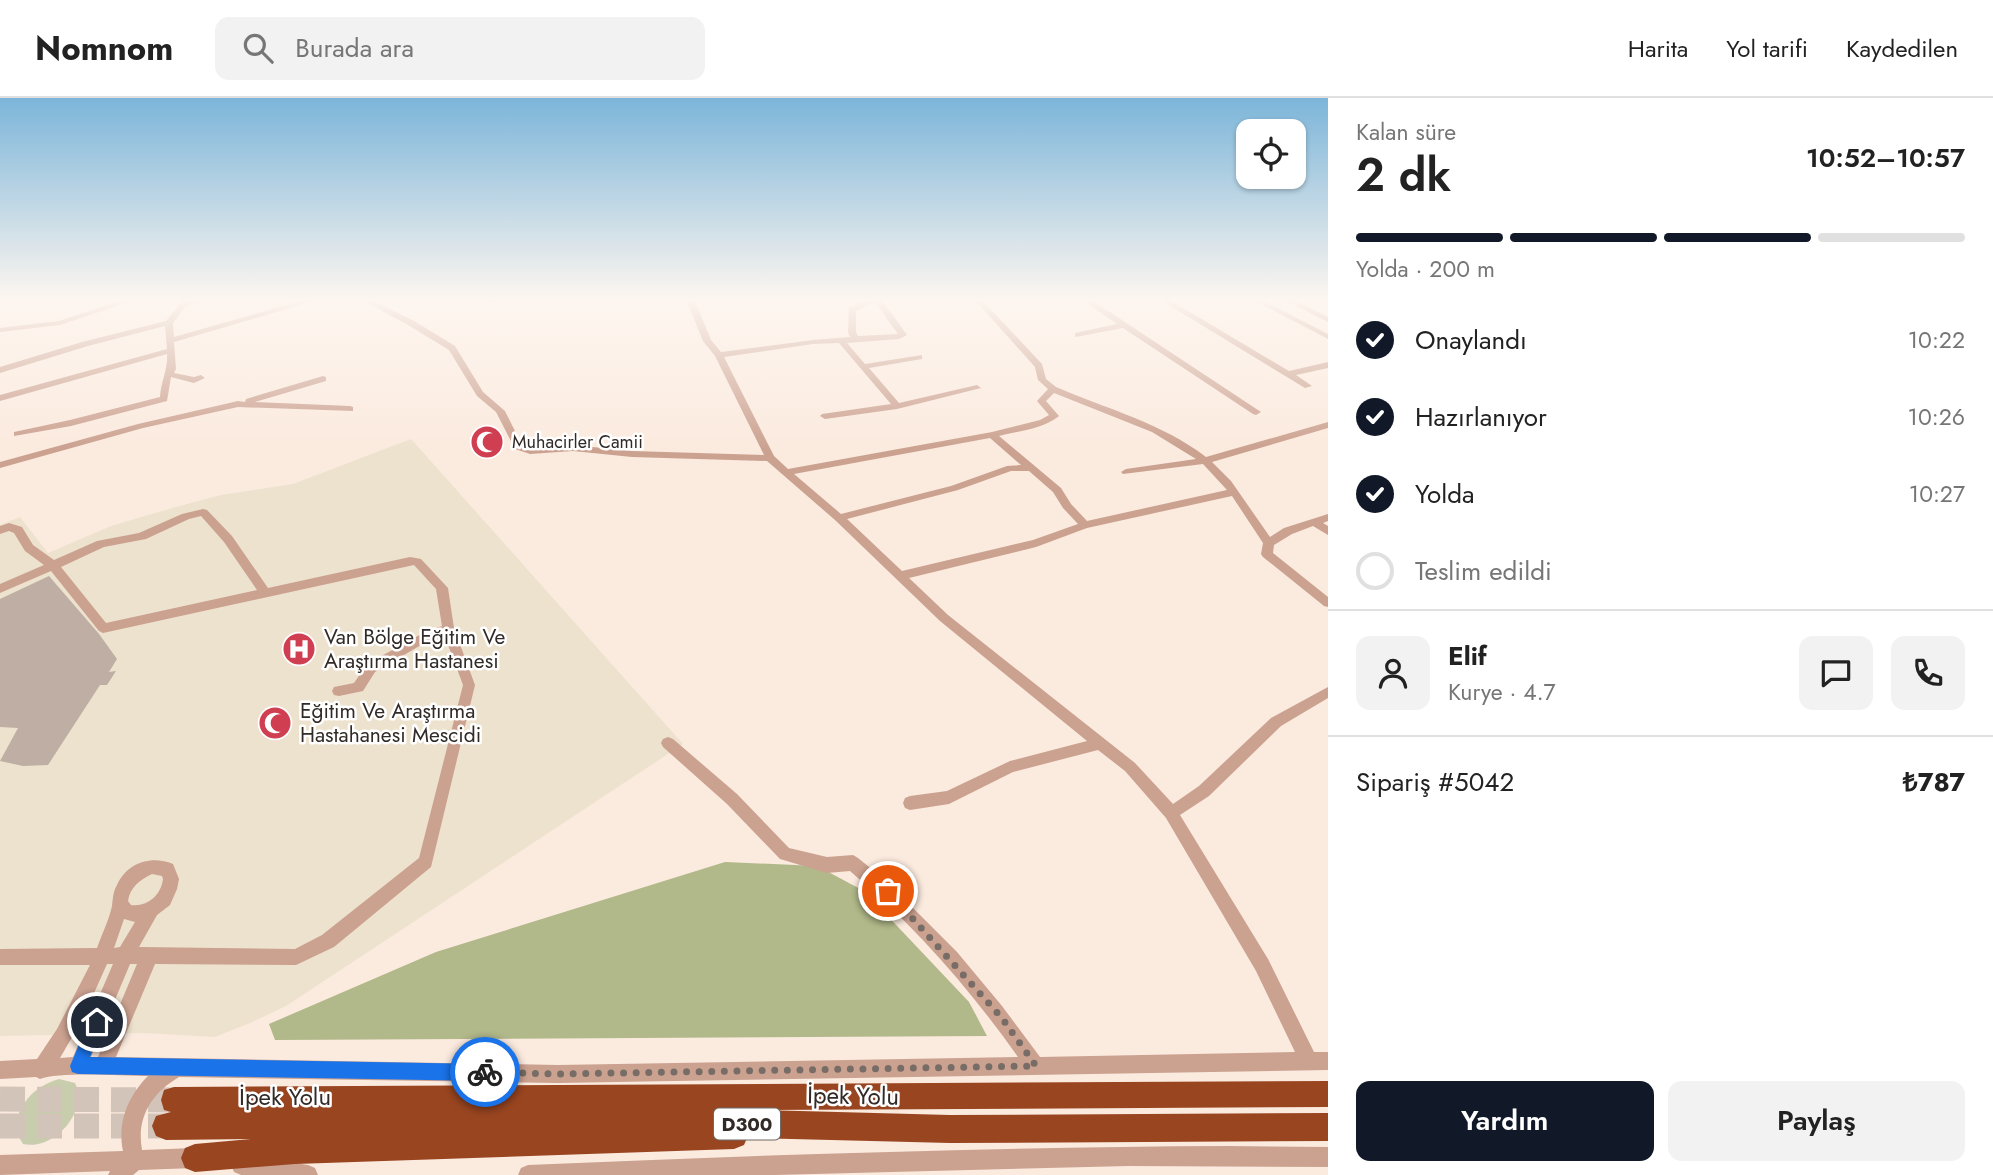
<!DOCTYPE html>
<html lang="tr">
<head>
<meta charset="utf-8">
<style>
	body { margin:0; font-family:Jost,sans-serif; background:#f2f2f2; color:#222; height:100vh; display:flex; flex-direction:column; font-size:26px; white-space:nowrap }
	* { box-sizing:border-box; margin:0 }
	p { font-size:23px; color:#767676 }
	.icon { flex:none; width:38px; height:38px; fill:none; stroke:currentColor; stroke-width:2; stroke-linecap:round; stroke-linejoin:round }
	.map { position:relative; flex:1; overflow:hidden }
	.details { display:flex; flex-direction:column; background:#fff; width:665px }
	.details>* { flex:none }
	.controls { position:absolute; left:1236px; top:21px; display:grid; gap:14px }
	.controls a { display:grid; place-items:center; width:70px; height:70px; border-radius:14px; background:#fff; box-shadow:0 2px 5px #0004; font-size:35px }
	.pin { position:absolute; display:grid; place-items:center; width:60px; height:60px; color:#fff; margin:-30px; border:4px solid #fff; border-radius:50%; box-shadow:0 2px 7px #0007 }
	.courier { position:absolute; display:grid; place-items:center; width:70px; height:70px; margin:-35px; border:5px solid #1a73e8; border-radius:50%; background:#fff; color:#222; box-shadow:0 2px 9px #0007 }
	.summary em { font-style:normal; font-weight:600 }
	.summary div { display:flex; flex-direction:column-reverse }
	.summary { display:flex; align-items:center; justify-content:space-between; height:119px; padding:0 28px }
	h1 { font-size:46px; font-weight:600; line-height:52px }
	.bar { display:grid; grid-template-columns:repeat(4,1fr); gap:10px 7px; align-content:center; height:84px; padding:0 28px }
	.bar i { height:9px; border-radius:5px; background:#e0e0e0 }
	.bar .selected { background:#111827 }
	.bar p { grid-column:span 4 }
	.line { display:flex; align-items:center; gap:18px; padding:0 28px; border-top:2px solid #e0e0e0 }
	.line div { flex:1 }
	.round { display:grid; place-items:center; flex:none; width:74px; height:74px; border-radius:14px; background:#f2f2f2 }
	ol { padding:0 28px; list-style:none }
	li { display:flex; align-items:center; gap:21px; height:77px }
	li p { margin-inline-start:auto }
	li .icon { padding:7px; border-radius:50%; background:#111827; color:#fff; stroke-width:4 }
	li:last-child { color:#767676 }
	li i { width:38px; height:38px; border:4px solid #e0e0e0; border-radius:50% }
	.cta { display:flex; gap:14px; margin-top:auto; padding:14px 28px }
	.cta a { flex:1; height:80px; border-radius:14px; background:#111827; color:#fff; font-size:28px; font-weight:600; line-height:80px; text-align:center }
	.cta a+a { background:#f2f2f2; color:#222 }
	header { display:flex; align-items:center; gap:42px; box-sizing:border-box; height:98px; padding:0 35px; background:#fff; border-bottom:2px solid #e0e0e0 }
	header strong { font-size:33px }
	nav { display:flex; gap:38px; margin-inline-start:auto; font-size:24px }
	.search { width:490px; height:63px; background:#f2f2f2; display:flex; align-items:center; gap:18px; box-sizing:border-box; padding:0 24px; border-radius:14px; color:#767676; font-size:26px }
	main { display:flex; flex:1; min-height:0 }
	.map>svg:first-child { display:block }
	.medical { fill:#ede2ce }
	.green { fill:#c8cdad }
	.forest { fill:#b1b889 }
	.building { fill:#beaea3 }
	.lines { fill:none; stroke-linecap:round; stroke-linejoin:round }
	.highway-tunnel { stroke:#d3c4b9; stroke-width:25; stroke-dasharray:25 12; stroke-linecap:butt }
	.minor { fill:#cba190; fill-rule:evenodd }
	.highway { fill:#994520; fill-rule:evenodd }
	.route { fill:#1a73e8 }
	.done { stroke:#786d66; stroke-width:7; stroke-dasharray:0 12.6 }
	.labels { text-anchor:middle; stroke-width:5; stroke-linejoin:round; paint-order:stroke }
	.far-poi-label { font-size:18px; fill:#312a26; stroke:#fff; text-anchor:start }
	.shield { fill:#fff; stroke:#6f6a67; stroke-width:2 }
	.shield-label { font-size:19px; font-weight:bold; fill:#312a26 }
	.poi-label { font-size:21px; fill:#312a26; stroke:#fff; text-anchor:start }
	.near-street-label { font-size:24px; fill:#312a26; stroke:#fff }
</style>
</head>
<body>
<header>
<strong>Nomnom</strong>
<div class="search"><svg class="icon" aria-label="search" viewBox="0 0 24 24"><circle cx="10" cy="10" r="6"/><path d="M15 15l6 6"/></svg>Burada ara</div>
<nav><a>Harita</a><a>Yol tarifi</a><a>Kaydedilen</a></nav>
</header>
<main>
<div class="map">
<svg width="1328" height="1077" viewBox="0 0 1328 1077">
	<rect width="100%" height="100%" fill="#fbeade"/>
	<!-- medical -->
	<polygon class="medical" points="411,341 683,646 286,908 250,925 215,939 143,935 0,938 0,427 20,419 48,455 111,428 176,409 221,397 293,386"/>
	<!-- green -->
	<path class="green" d="M59 981 75 985C89 1014 53 1053 23 1046L15 1032C17 1007 34 988 59 981Z"/>
	<!-- forest -->
	<polygon class="forest" points="725,764 817,768 864,793 969,904 987,938 275,942 269,926 436,854"/>
	<!-- building -->
	<polygon class="building" points="49,478 99,536 117,561 109,574 116,573 107,587 100,587 48,667 23,668 0,663 18,630 0,629 0,501"/>
	<g class="lines">
		<!-- highway-tunnel -->
		<g class="highway-tunnel">
			<polyline points="0,1001 174,1002"/>
			<polyline points="0,1028 166,1028"/>
		</g>
		<!-- minor -->
		<g class="minor">
			<polygon points="126,201 138,201 60,227 0,234 0,230 59,223"/>
			<path d="M184 201H215L186 208 173 225 174 239 308 201H321L174 244 176 271 174 275 194 279 201 277 205 280 194 285 171 279 167 303 71 328 14 338V334L70 322 160 299C161 283 168 272 167 256L0 303V297L167 251 165 228 88 248 0 275V269L82 244 166 223Z"/>
			<path d="M360 201H370L414 223 455 248 483 294 505 313 522 347 531 350 573 347 632 353 764 357 715 258 703 243 686 201H694L711 242 721 254 813 242 850 239 848 234 849 210 868 201H881L907 237 899 241 847 245 865 266 922 257V261L869 270 899 305 977 287 981 290 897 311 825 321 820 318 822 316 891 306 839 245 813 246 724 259 774 358 788 371 992 334 1040 322 1049 317 1037 303 1048 291 1038 282 1035 269 974 201H981L1042 266 1046 281 1056 289C1107 311 1162 325 1206 359L1328 324V330L1212 364 1231 383 1270 439 1284 430 1328 416V423L1323 425 1328 428V437L1313 428 1292 436 1274 447 1273 455 1328 499V509L1324 508 1263 459 1261 456 1263 445 1232 398 1087 430 1036 449 909 480 948 517 1135 665 1173 706 1199 688 1271 620 1328 589V600L1281 628 1209 698 1180 717 1268 861 1314 954H1328V972L558 985 179 979C152 995 136 1019 142 1052L195 1050 202 1053 205 1060 202 1067 195 1070 139 1072 133 1077H108L110 1073 0 1077V1057L123 1053C117 1025 128 998 148 978 123 978 61 973 40 981L36 979 0 981V963L37 961 57 931 90 867H0V851L97 850C102 836 109 822 112 808 113 800 113 794 117 787 127 765 151 757 173 766L179 781 177 791 170 807 157 817 139 849 295 851 322 837 419 760 463 587 444 536 433 540 375 574 363 593 339 598 334 597 332 593 334 589 354 585 367 566 425 534 442 528 436 491 414 467 103 535 99 533 51 473 0 495V486L44 467 25 453 14 435 9 433 0 436V428L9 425 22 429 33 447 54 462 97 443 139 435 182 416 203 411 207 412 232 438 268 490 410 459 421 461 448 490 454 530 475 587 431 769 334 849 296 867 155 866 116 959 558 967 1018 959C970 891 914 827 850 773L827 775 780 761 727 706 663 649 661 645 663 641 668 639 673 641 737 696 789 750 827 759 853 757 858 760 884 781 957 854 1002 908 1040 959 1295 954 1256 873 1166 720 1125 673 1098 652 1013 674 949 706 910 712 905 710 903 705 905 700 910 698 947 693 1010 663 1087 643 940 523 835 422 767 363 632 359 573 353 530 356 515 351 496 314 477 298 449 252 408 227ZM875 204 898 236 858 238 856 234V213ZM1054 295 1152 334 1196 361 1126 371 1121 374 1123 376 1203 366 1227 392 1087 423 1071 406 1061 390 999 338C1018 333 1043 331 1059 318L1046 303ZM990 340 1021 367 1007 368 951 388 841 416 794 376ZM1011 373H1029L1053 394 1063 410 1078 426 1033 442 902 473 847 421 958 392ZM201 418 224 444 257 492 106 525 61 469 104 449 146 441 189 421ZM152 776 162 778 163 781C161 797 148 809 131 807L128 803C130 789 140 782 152 776ZM124 821 135 824 120 849 114 850ZM107 866H113L73 959 60 960 82 922ZM130 866H137L98 959H91Z"/>
			<polygon points="489,201 503,201 492,205 488,203"/>
			<polygon points="1081,201 1090,201 1261,314 1256,317 1253,316 1123,230 1075,239 1075,235 1117,226"/>
			<polygon points="1159,201 1168,201 1289,273 1328,264 1328,270 1296,277 1312,288 1305,290"/>
			<polygon points="1251,201 1260,201 1328,236 1328,241"/>
			<polygon points="1282,201 1292,201 1328,219 1328,224"/>
			<polygon points="323,278 326,279 326,283 255,304 350,308 353,309 353,313 238,309 143,330 0,370 0,364 138,326 238,303 245,304 246,301"/>
			<path d="M1228 1048 1328 1049V1069L1128 1068 775 1077H518L521 1070 528 1067C761 1057 994 1049 1228 1048Z"/>
			<polygon points="241,1057 308,1067 315,1070 318,1077 241,1077 234,1074 231,1067 234,1060"/>
		</g>
		<!-- highway -->
		<polygon class="highway" points="1328,983 1328,1009 759,1012 950,1017 1328,1015 1328,1043 950,1045 747,1040 744,1047 734,1051 295,1066 195,1074 185,1070 181,1060 185,1050 195,1046 251,1041 166,1042 156,1038 152,1028 156,1018 171,1014 164,1012 161,1002 164,992 174,989"/>
	</g>
	<!-- sky -->
	<linearGradient id="sky" x2="0" y2="1"><stop stop-color="#7cb5d9"/><stop offset="0.57" stop-color="#fdf6f0"/><stop offset="1" stop-color="#fdf6f0" stop-opacity="0"/></linearGradient>
	<rect width="1328" height="352" fill="url(#sky)"/>
	<!-- route -->
	<polygon class="route" points="97,916 103,918 105,924 90,959 485,966 491,968 494,974 491,980 485,983 78,976 72,974 70,968 91,918"/>
	<g class="lines">
		<!-- done -->
		<polyline class="done" points="485,974 558,976 1036,968 1002,920 888,793"/>
	</g>
	<!-- icons -->
	<defs>
		<symbol id="mosque-disc" viewBox="-11 -11 22 22"><circle r="9.5" fill="#d03f51" stroke="#fff"/><path d="M3.5-4.9A6 6 0 1 0 3.5 4.9A5 5 0 1 1 3.5-4.9Z" fill="#fff"/></symbol>
		<symbol id="hospital-disc" viewBox="-11 -11 22 22"><circle r="9.5" fill="#d03f51" stroke="#fff"/><path d="M-5-5h3v3.5h4V-5h3V5h-3V1.5h-4V5h-3Z" fill="#fff"/></symbol>
	</defs>
	<g fill-rule="evenodd">
		<use href="#mosque-disc" x="468" y="325" width="38" height="38"/>
		<use href="#hospital-disc" x="280" y="532" width="38" height="38"/>
		<use href="#mosque-disc" x="256" y="606" width="38" height="38"/>
	</g>
	<g class="labels">
		<!-- far-poi labels -->
		<g class="far-poi-label">
			<text x="512" y="350">Muhacirler Camii</text>
		</g>
		<!-- shield labels -->
		<rect class="shield" x="714" y="1010.5" width="66" height="31" rx="5"/>
		<g class="shield-label">
			<text x="747" y="1033">D300</text>
		</g>
		<!-- poi labels -->
		<g class="poi-label">
			<text x="324" y="546">Van Bölge Eğitim Ve<tspan x="324" dy="24">Araştırma Hastanesi</tspan></text>
			<text x="300" y="620">Eğitim Ve Araştırma<tspan x="300" dy="24">Hastahanesi Mescidi</tspan></text>
		</g>
		<!-- near-street labels -->
		<g class="near-street-label">
			<text transform="translate(853 998) rotate(1)" y="8">İpek Yolu</text>
			<text x="285" y="1007">İpek Yolu</text>
		</g>
	</g>
</svg>
<div class="controls">
<a><svg class="icon" aria-label="locate" viewBox="0 0 24 24"><circle cx="12" cy="12" r="6"/><path d="M12 2v4M12 18v4M2 12h4M18 12h4"/></svg></a>
</div>
<div class="pin" style="left:888px;top:793px;background:#ea580c"><svg class="icon" aria-label="bag" viewBox="0 0 24 24"><path d="M5 8h14l-1 12H6zM9 8a3 3 0 0 1 6 0"/></svg></div>
<div class="pin" style="left:97px;top:924px;background:#1f2937"><svg class="icon" aria-label="home" viewBox="0 0 24 24"><path d="M3 11l9-7 9 7M6 9v11h12V9"/></svg></div>
<div class="courier" style="left:485px;top:974px"><svg class="icon" aria-label="bike" viewBox="0 0 24 24"><circle cx="6" cy="16" r="4"/><circle cx="18" cy="16" r="4"/><path d="M6 16l4-8h5l3 8M10 8l3 8H6M13 5h3"/></svg></div>
</div>
<section class="details">
<div class="summary"><div><h1>2 dk</h1><p>Kalan süre</p></div><em>10:52–10:57</em></div>
<div class="bar"><i class="selected"></i><i class="selected"></i><i class="selected"></i><i></i><p>Yolda · 200 m</p></div>
<ol>
<li><svg class="icon" aria-label="check" viewBox="0 0 24 24"><path d="M5 12l5 5 9-10"/></svg>Onaylandı<p>10:22</p></li>
<li><svg class="icon" aria-label="check" viewBox="0 0 24 24"><path d="M5 12l5 5 9-10"/></svg>Hazırlanıyor<p>10:26</p></li>
<li><svg class="icon" aria-label="check" viewBox="0 0 24 24"><path d="M5 12l5 5 9-10"/></svg>Yolda<p>10:27</p></li>
<li><i></i>Teslim edildi</li>
</ol>
<div class="line" style="height:126px"><a class="round"><svg class="icon" aria-label="person" viewBox="0 0 24 24"><circle cx="12" cy="8" r="4"/><path d="M4 21q1-7 8-7t8 7"/></svg></a><div><b>Elif</b><p>Kurye · 4.7</p></div><a class="round"><svg class="icon" aria-label="chat" viewBox="0 0 24 24"><path d="M4 5h16v11H9l-5 4z"/></svg></a><a class="round"><svg class="icon" aria-label="phone" viewBox="0 0 24 24"><path d="M5 4h4l2 5-3 2q2 4 5 5l2-3 5 2v4C11 20 4 13 5 4z"/></svg></a></div>
<div class="line" style="height:91px"><div>Sipariş #5042</div><b>₺787</b></div>
<div class="cta"><a>Yardım</a><a>Paylaş</a></div>
</section>
</main>
</body>
</html>
